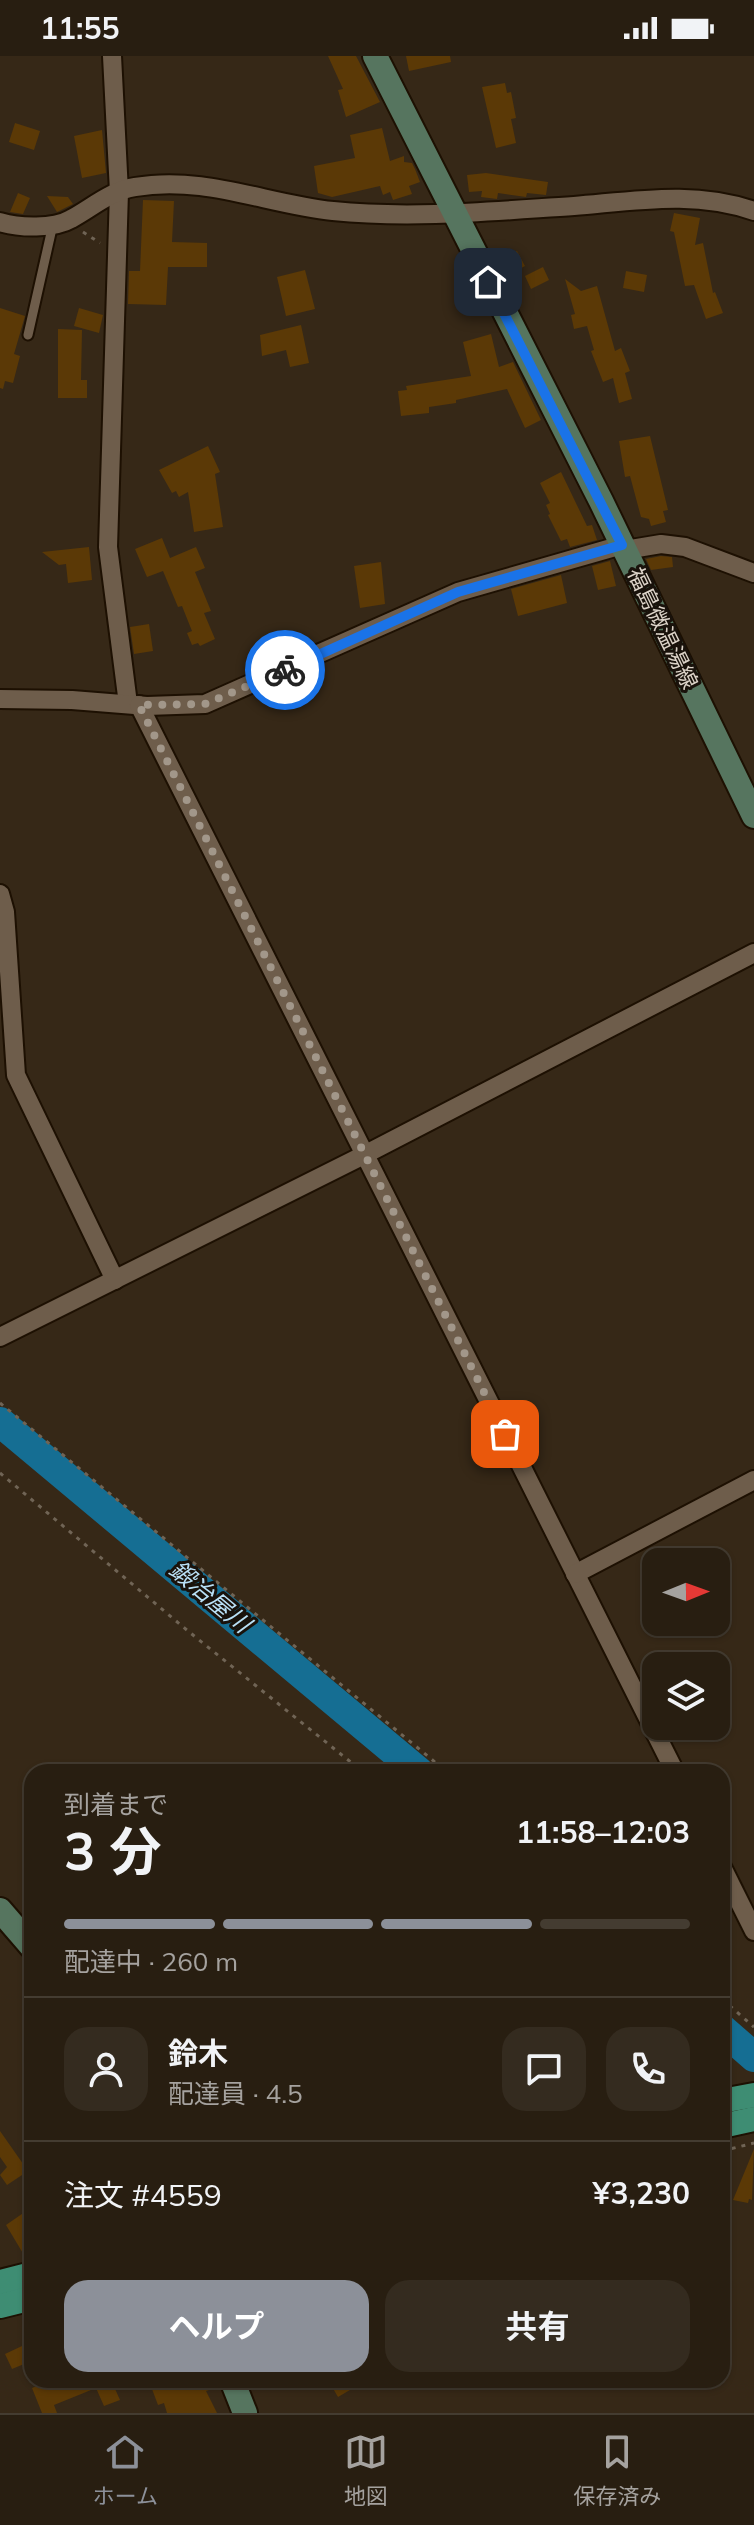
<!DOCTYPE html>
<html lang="ja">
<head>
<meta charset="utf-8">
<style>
	body { margin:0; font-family:Mulish,"Noto Sans JP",sans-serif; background:#342b1f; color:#f1f3f6; height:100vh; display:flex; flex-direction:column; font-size:30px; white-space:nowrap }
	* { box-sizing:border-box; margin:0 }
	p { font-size:26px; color:#a5a29f }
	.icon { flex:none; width:44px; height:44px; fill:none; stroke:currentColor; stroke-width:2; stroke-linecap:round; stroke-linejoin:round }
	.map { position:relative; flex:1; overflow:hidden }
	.details { position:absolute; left:24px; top:1708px; width:706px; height:624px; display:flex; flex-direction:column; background:#281e11; border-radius:24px; box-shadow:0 2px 6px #0004,0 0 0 2px #443c31 }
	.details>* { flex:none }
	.needle { width:52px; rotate:89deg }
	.controls { position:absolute; left:642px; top:1492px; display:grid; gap:16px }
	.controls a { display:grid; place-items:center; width:88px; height:88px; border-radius:16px; background:#281e11; box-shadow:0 2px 6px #0004,0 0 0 2px #443c31; font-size:40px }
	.pin { position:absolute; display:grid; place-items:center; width:68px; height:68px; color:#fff; margin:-34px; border-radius:16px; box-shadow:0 4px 12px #0006 }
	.courier { position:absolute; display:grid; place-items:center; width:80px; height:80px; margin:-40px; border:6px solid #1a73e8; border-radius:50%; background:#fff; color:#222; box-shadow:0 2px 10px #0007 }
	.head em { font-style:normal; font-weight:700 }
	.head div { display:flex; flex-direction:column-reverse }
	.head { display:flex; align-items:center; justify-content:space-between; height:136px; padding:0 40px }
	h1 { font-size:52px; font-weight:700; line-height:60px }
	.bar { display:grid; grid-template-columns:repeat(4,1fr); gap:12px 8px; align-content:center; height:96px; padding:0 40px }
	.bar i { height:10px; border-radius:6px; background:#443c31 }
	.bar .selected { background:#8c9099 }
	.bar p { grid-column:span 4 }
	.line { display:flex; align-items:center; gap:20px; padding:0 40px; border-top:2px solid #443c31 }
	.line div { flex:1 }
	.round { display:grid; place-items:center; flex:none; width:84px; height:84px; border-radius:24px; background:#342b1f }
	.primary-button { display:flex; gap:16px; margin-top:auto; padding:16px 40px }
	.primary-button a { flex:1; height:92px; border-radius:24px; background:#8c9099; color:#fff; font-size:32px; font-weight:700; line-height:92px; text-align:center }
	.primary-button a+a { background:#342b1f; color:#f1f3f6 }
	.status { display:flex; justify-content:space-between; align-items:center; height:56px; padding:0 40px; background:#281e11; direction:ltr }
	.status svg { height:22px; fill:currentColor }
	.tabs { display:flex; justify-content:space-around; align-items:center; height:112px; border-top:2px solid #443c31; background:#281e11; font-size:22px; color:#a5a29f }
	.tabs a { display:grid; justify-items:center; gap:4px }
	.tabs .selected { color:#8c9099 }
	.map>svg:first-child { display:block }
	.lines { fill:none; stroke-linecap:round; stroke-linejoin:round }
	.river { stroke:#156e93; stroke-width:30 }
	.building { fill:#5b3906 }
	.lane-casing { stroke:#1d1002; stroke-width:13 }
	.street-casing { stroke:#1d1002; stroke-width:22 }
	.secondary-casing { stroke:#1d1002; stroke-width:28 }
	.primary-casing { stroke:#1d1002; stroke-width:28 }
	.path { stroke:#706455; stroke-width:3; stroke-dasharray:4 6; stroke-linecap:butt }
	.lane { stroke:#6e5d4b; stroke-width:9 }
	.street { stroke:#6e5d4b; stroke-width:18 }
	.secondary { stroke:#56755f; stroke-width:24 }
	.primary { stroke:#3e8d73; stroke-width:24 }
	.done { stroke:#a2978a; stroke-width:8; stroke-dasharray:0 14.4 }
	.route { stroke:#1a73e8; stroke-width:10 }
	.labels { text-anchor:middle; stroke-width:6; stroke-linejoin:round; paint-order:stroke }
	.street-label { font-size:22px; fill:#dcd3c8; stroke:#19120b }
	.water-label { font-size:24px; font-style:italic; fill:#b8dff5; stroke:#19120b }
</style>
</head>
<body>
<div class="status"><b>11:55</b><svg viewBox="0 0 49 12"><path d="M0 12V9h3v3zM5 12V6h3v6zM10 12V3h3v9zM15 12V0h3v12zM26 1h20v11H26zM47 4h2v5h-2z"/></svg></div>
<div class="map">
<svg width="754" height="2357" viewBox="0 0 754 2357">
	<rect width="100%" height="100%" fill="#362817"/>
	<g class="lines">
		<!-- river -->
		<g class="river">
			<polyline points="0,1366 419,1716"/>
			<polyline points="722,1973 754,2001"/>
		</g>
	</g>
	<!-- building -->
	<g class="building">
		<polygon points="328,0 356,0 380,46 346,61 338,34 343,33"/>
		<polygon points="406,0 450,0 451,6 409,15"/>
		<polygon points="505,27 507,37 511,36 516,62 511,63 516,87 496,92 482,31"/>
		<polygon points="15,67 40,75 34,94 9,86"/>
		<polygon points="382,72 390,105 404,100 404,106 412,107 415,113 420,126 409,130 412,138 393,144 390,136 383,139 380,130 332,141 318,137 314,110 355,102 350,79"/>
		<polygon points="102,74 106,117 82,122 74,80"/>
		<polygon points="486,117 548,126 546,139 527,137 526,141 498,137 497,143 481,141 482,135 469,136 467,119"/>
		<polygon points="18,137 30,142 23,158 10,156"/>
		<polygon points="47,140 68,141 73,148 57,156"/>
		<polygon points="143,144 174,145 172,186 207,187 207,211 168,211 166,249 128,248 129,215 140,215"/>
		<polygon points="674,157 700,162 695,189 703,187 713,237 715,236 723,257 706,263 694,229 685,230 674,176 670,175"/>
		<polygon points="517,195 525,210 504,221 496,206"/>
		<polygon points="543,211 549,224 531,233 525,220"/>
		<polygon points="305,214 315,253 286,260 277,221"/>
		<polygon points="626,215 647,219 644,236 623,232"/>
		<polygon points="565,223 581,235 597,230 615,295 621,292 630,315 625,317 632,343 619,347 613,322 603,326 591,295 594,294 587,270 574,273 571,259 575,258"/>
		<polygon points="0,252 25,260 14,298 20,300 13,327 5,325 3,333 0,332"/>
		<polygon points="79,252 103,259 99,277 74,270"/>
		<polygon points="301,269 309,307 290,311 286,294 262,300 260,279"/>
		<polygon points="58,273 82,274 81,324 87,324 87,342 58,342"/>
		<polygon points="491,278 499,311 513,306 541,364 525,372 507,333 456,344 456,347 429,351 429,357 401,360 398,335 407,334 406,330 471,320 463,286"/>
		<polygon points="650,380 668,454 663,455 666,466 651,470 649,463 641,461 630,420 625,421 619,385"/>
		<polygon points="208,390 220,416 215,418 223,471 194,476 188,436 179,441 176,435 172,437 159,414"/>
		<polygon points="561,416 587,470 592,469 597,484 570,491 567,483 561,485 548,459 550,458 546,449 550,447 540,427"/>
		<polygon points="162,482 170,502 196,491 205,512 195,516 211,555 204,557 215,583 200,590 198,587 192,589 187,577 192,575 182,550 178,551 163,515 147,521 135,493"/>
		<polygon points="89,491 92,524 68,527 66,508 59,509 42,496"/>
		<polygon points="661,500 672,501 673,511 651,514 646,503"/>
		<polygon points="610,505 616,530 598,534 592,510"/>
		<polygon points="381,506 385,548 360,552 354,510"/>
		<polygon points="561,519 567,547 518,560 511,533"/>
		<polygon points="149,568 153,595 134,598 130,571"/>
		<polygon points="0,2075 28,2115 7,2129 0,2119 7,2111 0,2101"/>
		<polygon points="754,2093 752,2144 749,2143 748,2147 733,2144"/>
		<polygon points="32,2151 32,2193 24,2199 6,2169"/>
		<polygon points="22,2290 29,2306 12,2313 5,2298"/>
		<polygon points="52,2324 115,2324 112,2326 120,2344 104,2350 96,2332 54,2349 57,2357 42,2357 32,2332"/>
		<polygon points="175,2324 205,2324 209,2334 206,2335 217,2357 167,2357 164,2347 158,2349 152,2333"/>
		<polygon points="328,2324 367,2324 338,2341"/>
	</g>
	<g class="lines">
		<defs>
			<polyline id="lane" points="28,279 53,168"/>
			<g id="street">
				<polyline points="112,0 119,136 108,491 128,648"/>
				<path d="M0 166C19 172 54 173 71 163 93 151 110 135 135 131 204 119 266 148 333 155 412 163 495 155 574 150 635 145 695 134 754 155"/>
				<polyline points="625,494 661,488 685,491 754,517"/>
				<polyline points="0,643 72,644 147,650 205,648 458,536 622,489"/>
				<polyline points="139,649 675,1716"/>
				<polyline points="0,838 5,856 16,1019 115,1224"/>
				<polyline points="0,1281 364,1099 754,897"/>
				<polyline points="575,1518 754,1424"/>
				<polyline points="722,1811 754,1875"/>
			</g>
			<g id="secondary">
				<polyline points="375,0 601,445 754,760"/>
				<polyline points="0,1854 32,1891"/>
				<polyline points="232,2324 245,2357"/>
			</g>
			<g id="primary">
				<polyline points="722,2045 754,2039"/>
				<polyline points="722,2070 754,2063"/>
				<polyline points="0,2226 32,2218"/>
				<polyline points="0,2250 32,2242"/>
			</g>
		</defs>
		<!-- lane casing -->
		<use href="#lane" class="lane-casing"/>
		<!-- street casing -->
		<use href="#street" class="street-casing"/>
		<!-- secondary casing -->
		<use href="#secondary" class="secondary-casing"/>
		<!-- primary casing -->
		<use href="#primary" class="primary-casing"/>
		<!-- path -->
		<g class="path">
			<polyline points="83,176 100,187"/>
			<polyline points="0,1347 447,1716"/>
			<polyline points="0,1417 188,1575 363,1716"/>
			<polyline points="722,1943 754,1971"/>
			<polyline points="722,2095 754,2087"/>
		</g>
		<!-- lane -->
		<use href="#lane" class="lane"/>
		<!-- street -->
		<use href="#street" class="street"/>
		<!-- secondary -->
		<use href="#secondary" class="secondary"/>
		<!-- primary -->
		<use href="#primary" class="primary"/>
	</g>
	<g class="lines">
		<!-- done -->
		<polyline class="done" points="285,614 205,648 139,649 505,1378"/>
		<!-- route -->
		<polyline class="route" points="285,614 458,536 622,489 488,226"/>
	</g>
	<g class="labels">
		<!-- street labels -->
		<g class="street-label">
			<text transform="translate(663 572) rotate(64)" y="8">福島微温湯線</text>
		</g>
		<!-- water labels -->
		<g class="water-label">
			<text transform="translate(210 1541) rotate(40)" y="8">鍛冶屋川</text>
		</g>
	</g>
</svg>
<div class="controls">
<a><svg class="needle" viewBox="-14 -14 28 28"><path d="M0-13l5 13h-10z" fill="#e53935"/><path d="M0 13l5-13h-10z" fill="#a5a29f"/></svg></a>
<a><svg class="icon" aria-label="layers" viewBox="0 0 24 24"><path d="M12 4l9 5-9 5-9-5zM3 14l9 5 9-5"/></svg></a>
</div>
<div class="pin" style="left:505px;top:1378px;background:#ea580c"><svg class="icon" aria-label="bag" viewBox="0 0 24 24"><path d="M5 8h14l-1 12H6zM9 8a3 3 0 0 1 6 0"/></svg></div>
<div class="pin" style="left:488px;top:226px;background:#1f2937"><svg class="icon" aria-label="home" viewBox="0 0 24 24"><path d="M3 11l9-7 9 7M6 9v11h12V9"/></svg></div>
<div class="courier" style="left:285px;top:614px"><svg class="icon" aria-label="bike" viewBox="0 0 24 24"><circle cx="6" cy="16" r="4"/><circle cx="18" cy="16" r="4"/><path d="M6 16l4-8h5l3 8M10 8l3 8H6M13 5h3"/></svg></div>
<section class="details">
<div class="head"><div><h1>3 分</h1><p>到着まで</p></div><em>11:58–12:03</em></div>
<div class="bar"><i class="selected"></i><i class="selected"></i><i class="selected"></i><i></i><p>配達中 · 260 m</p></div>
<div class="line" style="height:144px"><a class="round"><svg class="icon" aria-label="person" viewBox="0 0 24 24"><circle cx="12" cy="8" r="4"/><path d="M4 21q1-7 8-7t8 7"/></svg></a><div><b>鈴木</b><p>配達員 · 4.5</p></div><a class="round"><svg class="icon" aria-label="chat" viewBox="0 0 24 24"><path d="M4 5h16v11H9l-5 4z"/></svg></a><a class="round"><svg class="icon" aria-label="phone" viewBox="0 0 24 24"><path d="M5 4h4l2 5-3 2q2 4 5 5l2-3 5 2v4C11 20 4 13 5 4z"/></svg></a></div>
<div class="line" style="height:104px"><div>注文 #4559</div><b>¥3,230</b></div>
<div class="primary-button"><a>ヘルプ</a><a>共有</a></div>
</section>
</div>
<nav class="tabs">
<a class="selected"><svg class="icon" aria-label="home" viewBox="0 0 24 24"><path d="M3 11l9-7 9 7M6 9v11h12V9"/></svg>ホーム</a>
<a><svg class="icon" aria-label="map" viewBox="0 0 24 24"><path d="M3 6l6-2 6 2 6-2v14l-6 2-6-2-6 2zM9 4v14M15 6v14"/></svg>地図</a>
<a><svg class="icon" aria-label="saved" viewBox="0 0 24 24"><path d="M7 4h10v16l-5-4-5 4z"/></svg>保存済み</a>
</nav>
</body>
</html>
